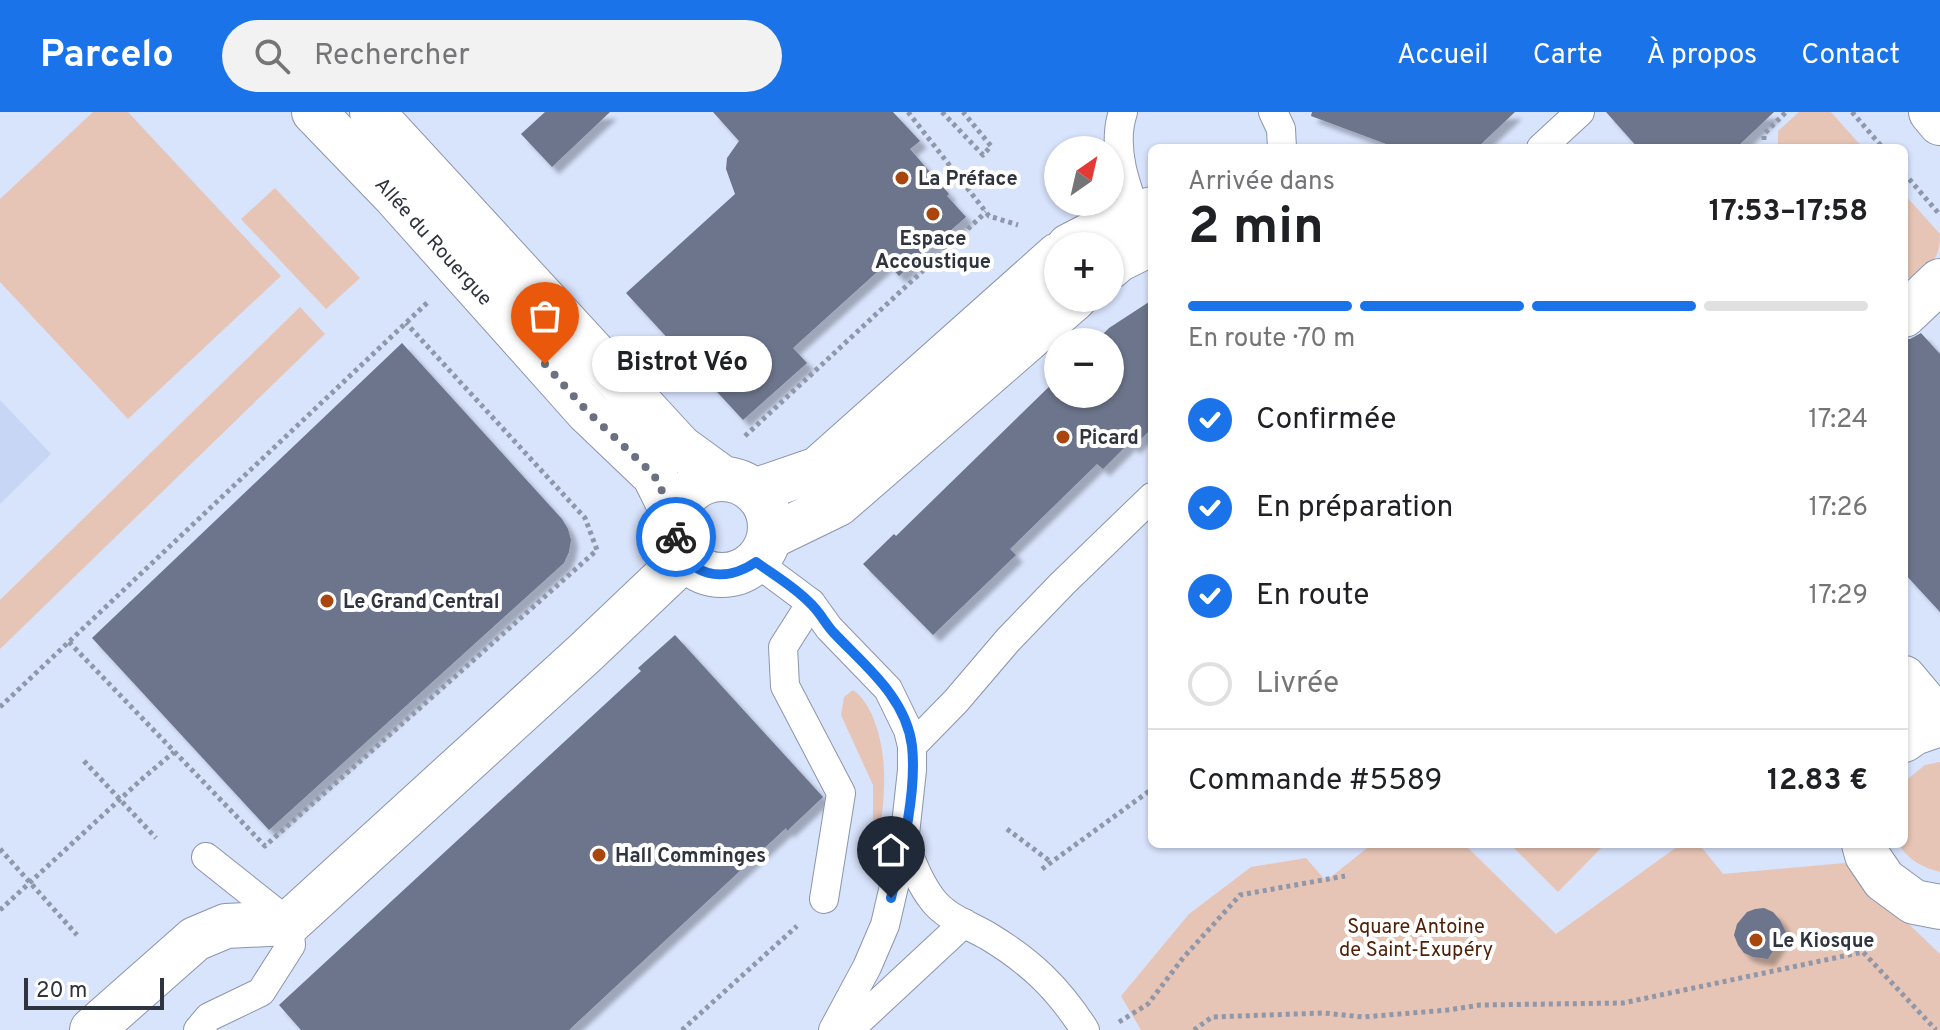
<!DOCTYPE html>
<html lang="fr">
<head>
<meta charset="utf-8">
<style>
	body { margin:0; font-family:Overpass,sans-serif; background:#f2f2f2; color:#202124; height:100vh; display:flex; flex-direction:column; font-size:30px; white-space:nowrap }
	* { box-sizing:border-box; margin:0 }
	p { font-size:26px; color:#757577 }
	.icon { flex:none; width:44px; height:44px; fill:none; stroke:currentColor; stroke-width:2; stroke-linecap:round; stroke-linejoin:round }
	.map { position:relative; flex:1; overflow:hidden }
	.details { position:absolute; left:1148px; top:32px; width:760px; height:704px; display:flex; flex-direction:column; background:#fff; border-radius:12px; box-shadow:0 2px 6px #0004 }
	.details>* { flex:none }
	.needle { width:52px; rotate:34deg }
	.buttons { position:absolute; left:1044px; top:24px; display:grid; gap:16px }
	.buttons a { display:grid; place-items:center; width:80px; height:80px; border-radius:50%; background:#fff; box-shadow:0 2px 6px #0004; font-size:40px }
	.scale { position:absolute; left:24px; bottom:20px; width:140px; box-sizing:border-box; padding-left:8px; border:4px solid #30343e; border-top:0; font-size:22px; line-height:28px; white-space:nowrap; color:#30343e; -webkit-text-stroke:6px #fff; paint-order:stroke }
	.pin { position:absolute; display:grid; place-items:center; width:68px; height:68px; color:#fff; margin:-82px -34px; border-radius:50% 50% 50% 0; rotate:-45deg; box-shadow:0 0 8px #0007 }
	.pin .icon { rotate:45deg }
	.courier { position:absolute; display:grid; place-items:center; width:80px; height:80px; margin:-40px; border:6px solid #1a73e8; border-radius:50%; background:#fff; color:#222; box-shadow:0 2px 10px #0007 }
	.bubble { position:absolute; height:56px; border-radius:28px; background:#fff; box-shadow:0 2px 6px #0004; font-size:26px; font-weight:700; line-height:56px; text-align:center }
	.headline em { font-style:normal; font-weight:700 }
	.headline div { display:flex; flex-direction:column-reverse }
	.headline { display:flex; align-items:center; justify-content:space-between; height:136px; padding:0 40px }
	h1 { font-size:52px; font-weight:700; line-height:60px }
	.bar { display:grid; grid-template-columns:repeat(4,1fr); gap:12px 8px; align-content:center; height:96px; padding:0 40px }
	.bar i { height:10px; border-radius:6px; background:#e0e0e0 }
	.bar .on { background:#1a73e8 }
	.bar p { grid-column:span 4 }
	.line { display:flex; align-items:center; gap:20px; padding:0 40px; border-top:2px solid #e0e0e0 }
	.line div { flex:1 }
	ol { padding:0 40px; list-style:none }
	li { display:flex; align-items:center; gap:24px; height:88px }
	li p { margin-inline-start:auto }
	li .icon { padding:8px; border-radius:50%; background:#1a73e8; color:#fff; stroke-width:4 }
	li:last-child { color:#757577 }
	li i { width:44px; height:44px; border:4px solid #e0e0e0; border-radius:50% }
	header { display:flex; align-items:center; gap:48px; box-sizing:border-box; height:112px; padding:0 40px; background:#1a73e8; color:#fff }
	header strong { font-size:38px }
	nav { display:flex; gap:44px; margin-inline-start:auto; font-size:28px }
	.search { width:560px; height:72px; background:#f2f2f2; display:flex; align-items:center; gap:20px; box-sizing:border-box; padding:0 28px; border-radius:44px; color:#757577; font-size:30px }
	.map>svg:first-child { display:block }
	.built { fill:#c8d6f5 }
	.green { fill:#e7c5b6 }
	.building { fill:#6c758b; filter:url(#shadow) }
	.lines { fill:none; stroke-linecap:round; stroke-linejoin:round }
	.lane-casing { stroke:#8b95ac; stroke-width:30 }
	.street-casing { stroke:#8b95ac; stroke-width:46 }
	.path { stroke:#8f97a9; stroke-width:5; stroke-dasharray:4 4; stroke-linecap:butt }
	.lane { stroke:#fff; stroke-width:28 }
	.street { stroke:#fff; stroke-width:44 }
	.done { stroke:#6b7180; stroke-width:8; stroke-dasharray:0 14.4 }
	.route { stroke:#1a73e8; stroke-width:10 }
	.poi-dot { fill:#a9460e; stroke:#fff; stroke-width:3 }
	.labels { text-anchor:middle; stroke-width:8; stroke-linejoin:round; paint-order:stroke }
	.poi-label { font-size:20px; font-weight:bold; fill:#30343e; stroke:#fff; text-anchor:start }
	.street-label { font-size:20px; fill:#30343e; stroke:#fff }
	.park-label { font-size:20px; fill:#502007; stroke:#fff }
</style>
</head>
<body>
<header>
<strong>Parcelo</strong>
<div class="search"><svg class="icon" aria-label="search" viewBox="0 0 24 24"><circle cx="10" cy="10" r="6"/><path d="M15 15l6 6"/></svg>Rechercher</div>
<nav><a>Accueil</a><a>Carte</a><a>À propos</a><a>Contact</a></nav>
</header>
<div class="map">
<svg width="1940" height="918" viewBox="0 0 1940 918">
	<defs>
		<filter id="shadow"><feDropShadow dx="7" dy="7" stdDeviation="2" flood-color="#0004"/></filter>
	</defs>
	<rect width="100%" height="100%" fill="#d8e3fc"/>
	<!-- built -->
	<polygon class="built" points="0,288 51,342 0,392"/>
	<!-- green -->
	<g class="green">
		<polygon points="93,0 128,0 281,164 128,307 0,170 0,87"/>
		<polygon points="1799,0 1831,0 1863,36 1778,36 1778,19"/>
		<polygon points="275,76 360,166 326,197 241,107"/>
		<path d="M1904 82 1940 122C1940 149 1930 153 1912 170L1904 160Z"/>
		<polygon points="300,195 325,222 0,537 0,488"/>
		<path d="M853 578C862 584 868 594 872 603 890 646 884 685 879 730L878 733 875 734 873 729V673L841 603 844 585Z"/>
		<path d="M1940 650V760C1924 756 1907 748 1899 732H1904V670L1925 653Z"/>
		<polygon points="1372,732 1464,732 1556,822 1681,732 1699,732 1723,762 1845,751 1940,842 1940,918 1141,918 1121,884 1189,802 1251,755 1306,746 1326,769"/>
		<polygon points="1510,732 1605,732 1558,780"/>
	</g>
	<!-- building -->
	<g class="building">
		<polygon points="545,0 610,0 552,55 521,22"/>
		<polygon points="713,0 893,0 920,29 910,37 949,82 947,84 966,105 899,164 887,151 793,236 807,251 743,308 626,181 735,82 726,57 727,46 739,29"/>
		<polygon points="1312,0 1515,0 1477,36 1397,36 1311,4"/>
		<polygon points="1606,0 1774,0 1736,36 1638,36"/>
		<polygon points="1152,188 1152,316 1133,335 1129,331 1103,357 1097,352 1010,437 1016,443 933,523 863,452 894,422 896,424 1058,266 1058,282 1110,282 1110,230 1095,230 1109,216"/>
		<polygon points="1921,221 1940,242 1940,500 1904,461 1904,227 1910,227"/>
		<polygon points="402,231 562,407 568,417 571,428 569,440 564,451 269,718 92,526"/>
		<polygon points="675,523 823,685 787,719 786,716 569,918 301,918 279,893 641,559 638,556"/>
		<polygon points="1764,796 1773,800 1780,808 1786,820 1768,847 1753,845 1744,841 1738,833 1734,823 1737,812 1747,800 1755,797"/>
	</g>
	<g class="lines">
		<defs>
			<g id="lane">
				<path d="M1123 0C1110 39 1129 82 1143 119"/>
				<polyline points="1273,0 1281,17 1282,36"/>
				<polyline points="1541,36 1580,0"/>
				<polyline points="756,450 811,491 829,516 888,577 908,618 912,634 912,658 904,731 885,813 867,855 833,918"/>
				<polyline points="811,491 783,535 785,574 841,681 824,787"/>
				<polyline points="912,634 956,589 1008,528 1062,472 1152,385"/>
				<path d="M904 731C912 750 919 770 932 787 945 805 969 813 988 824 1031 850 1058 876 1085 918"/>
				<polyline points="198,918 209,905 261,880 291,833 289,811 206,745"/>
				<polyline points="849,918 964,811"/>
			</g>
			<g id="street">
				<polyline points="314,0 395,84 587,299 654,363 675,405"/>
				<polyline points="372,0 680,335 724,367"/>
				<polyline points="1931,0 1940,11"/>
				<polyline points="1069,134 1100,118 1152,97"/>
				<polyline points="1110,155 1118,148 1152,131"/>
				<polyline points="1904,203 1940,169"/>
				<circle cx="722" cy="415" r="48"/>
				<polyline points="754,379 818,357 1058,143"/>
				<polyline points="770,425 838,392 1075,186"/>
				<polyline points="1904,566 1940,609"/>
				<polyline points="1904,628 1914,621 1940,612"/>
				<polyline points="1864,732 1867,743 1884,768 1914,790 1940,795"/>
				<polyline points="92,918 195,827 226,814 289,811 585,541 685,446"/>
			</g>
		</defs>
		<!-- lane casing -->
		<use href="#lane" class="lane-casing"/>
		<!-- street casing -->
		<use href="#street" class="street-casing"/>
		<!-- path -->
		<g class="path">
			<polyline points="908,0 989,104 1018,113"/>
			<polyline points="942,0 983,43 991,34 963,0"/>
			<polyline points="1852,0 1883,36"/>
			<polyline points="1764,36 1764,22 1786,0"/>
			<polyline points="1904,61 1940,103"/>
			<polyline points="745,324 986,100"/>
			<polyline points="69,530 265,734 597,438 585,406 406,211"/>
			<polyline points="0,595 429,189"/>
			<polyline points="84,649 156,726"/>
			<polyline points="1007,717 1051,750"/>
			<polyline points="0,737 77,823"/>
			<polyline points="1042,757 1152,677"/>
			<polyline points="0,798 142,667 174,640"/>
			<polyline points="1119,910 1148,892 1183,846 1240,783 1345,764"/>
			<polyline points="682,918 797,814"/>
			<polyline points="1194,918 1212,905 1324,901 1363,905 1448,898 1480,893 1623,891 1863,840 1936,918"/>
		</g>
		<!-- lane -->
		<use href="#lane" class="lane"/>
		<!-- street -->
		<use href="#street" class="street"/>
	</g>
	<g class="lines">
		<!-- done -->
		<polyline class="done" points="545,252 587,299 654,363 675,405 676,425"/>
		<!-- route -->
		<path class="route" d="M676 425C686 465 724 472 756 450 774 463 795 475 810 491 819 499 825 511 833 520 864 553 906 585 912 634 917 681 902 740 891 786"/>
	</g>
	<!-- markers -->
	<g class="poi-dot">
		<circle cx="902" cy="66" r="8"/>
		<circle cx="933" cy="102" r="8"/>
		<circle cx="1063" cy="325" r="8"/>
		<circle cx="327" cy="489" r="8"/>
		<circle cx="599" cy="743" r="8"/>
		<circle cx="1756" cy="828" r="8"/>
	</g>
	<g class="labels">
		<!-- poi labels -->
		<g class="poi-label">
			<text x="918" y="73">La Préface</text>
			<text x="933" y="133" text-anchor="middle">Espace<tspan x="933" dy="23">Accoustique</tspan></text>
			<text x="1079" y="332">Picard</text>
			<text x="343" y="496">Le Grand Central</text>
			<text x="615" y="750">Hall Comminges</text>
			<text x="1772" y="835">Le Kiosque</text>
		</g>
		<!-- street labels -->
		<g class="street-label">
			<text transform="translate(434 129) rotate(48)" y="7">Allée du Rouergue</text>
		</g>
		<!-- park labels -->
		<g class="park-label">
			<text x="1416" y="821">Square Antoine<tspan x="1416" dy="23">de Saint-Exupéry</tspan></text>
		</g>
	</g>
</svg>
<div class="buttons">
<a><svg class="needle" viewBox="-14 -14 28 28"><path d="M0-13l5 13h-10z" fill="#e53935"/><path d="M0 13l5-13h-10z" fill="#757577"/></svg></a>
<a>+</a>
<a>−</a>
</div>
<div class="scale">20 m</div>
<div class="pin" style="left:545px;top:252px;background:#ea580c"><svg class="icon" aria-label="bag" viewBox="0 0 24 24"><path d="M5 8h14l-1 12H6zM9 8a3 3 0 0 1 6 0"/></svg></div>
<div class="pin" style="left:891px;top:786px;background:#1f2937"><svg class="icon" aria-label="home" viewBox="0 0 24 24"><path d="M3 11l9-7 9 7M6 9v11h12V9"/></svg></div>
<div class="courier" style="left:676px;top:425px"><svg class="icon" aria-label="bike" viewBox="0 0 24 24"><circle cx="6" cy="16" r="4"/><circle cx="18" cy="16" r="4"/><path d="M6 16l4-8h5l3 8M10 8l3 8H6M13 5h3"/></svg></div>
<div class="bubble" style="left:592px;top:224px;width:180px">Bistrot Véo</div>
<section class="details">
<div class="headline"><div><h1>2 min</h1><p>Arrivée dans</p></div><em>17:53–17:58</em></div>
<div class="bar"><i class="on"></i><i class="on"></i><i class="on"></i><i></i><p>En route · 70 m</p></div>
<ol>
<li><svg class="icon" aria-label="check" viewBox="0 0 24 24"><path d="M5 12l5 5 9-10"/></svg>Confirmée<p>17:24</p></li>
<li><svg class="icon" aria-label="check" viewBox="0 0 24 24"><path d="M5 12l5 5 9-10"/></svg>En préparation<p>17:26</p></li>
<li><svg class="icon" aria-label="check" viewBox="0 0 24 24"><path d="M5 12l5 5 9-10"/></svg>En route<p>17:29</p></li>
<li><i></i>Livrée</li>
</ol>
<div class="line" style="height:104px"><div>Commande #5589</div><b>12.83 €</b></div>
</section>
</div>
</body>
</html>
